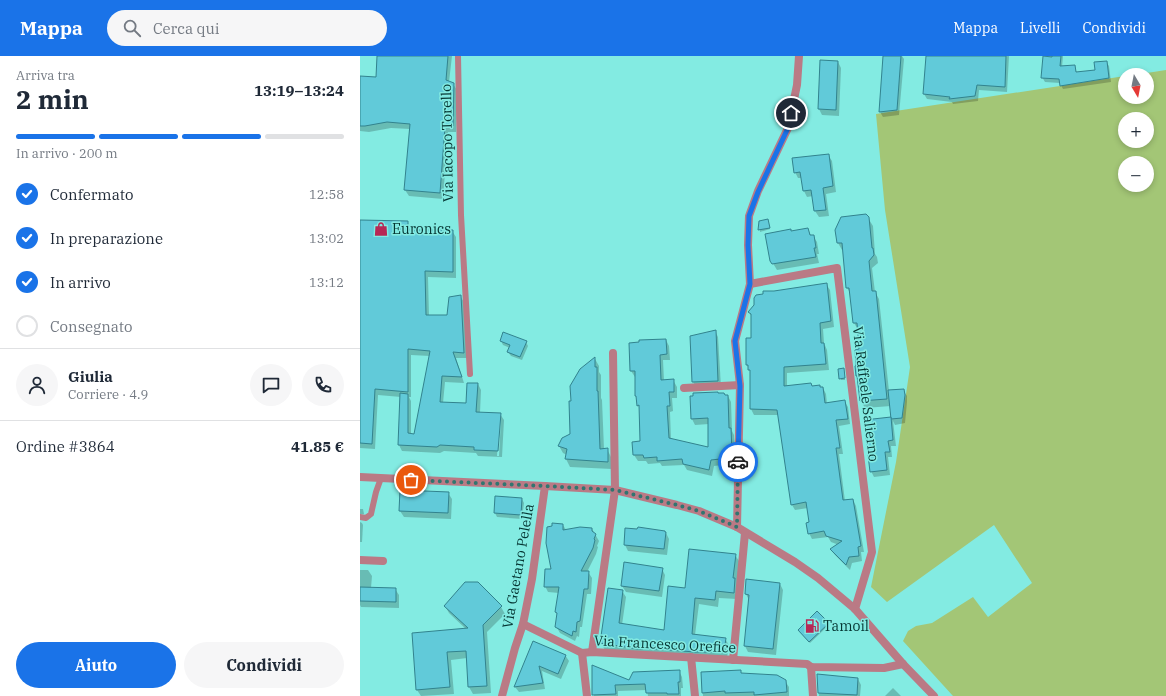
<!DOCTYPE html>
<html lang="it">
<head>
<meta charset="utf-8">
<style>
	body { margin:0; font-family:"IBM Plex Serif",serif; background:#f6f6f7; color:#1f2937; height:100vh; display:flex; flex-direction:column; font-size:15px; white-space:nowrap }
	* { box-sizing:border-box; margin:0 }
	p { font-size:13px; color:#747a83 }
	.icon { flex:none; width:22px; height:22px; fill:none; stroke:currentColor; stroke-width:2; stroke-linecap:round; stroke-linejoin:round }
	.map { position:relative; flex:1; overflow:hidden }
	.drawer { display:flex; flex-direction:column; background:#fff; width:360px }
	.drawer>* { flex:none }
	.needle { width:26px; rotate:170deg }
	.controls { position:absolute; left:758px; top:12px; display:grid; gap:8px }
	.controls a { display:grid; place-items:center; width:36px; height:36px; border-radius:50%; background:#fff; box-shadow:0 2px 6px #0003; font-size:20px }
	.pin { position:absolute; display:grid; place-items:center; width:34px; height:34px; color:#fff; margin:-17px; border:2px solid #fff; border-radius:50%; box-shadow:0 1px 4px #0007 }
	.courier { position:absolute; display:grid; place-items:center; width:40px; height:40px; margin:-20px; border:3px solid #1a73e8; border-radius:50%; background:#fff; color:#222; box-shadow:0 1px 5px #0007 }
	.headline em { font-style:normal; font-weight:700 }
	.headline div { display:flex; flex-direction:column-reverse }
	.headline { display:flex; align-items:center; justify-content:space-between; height:68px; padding:0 16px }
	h1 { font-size:26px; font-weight:700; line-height:30px }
	.bar { display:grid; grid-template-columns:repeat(4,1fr); gap:6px 4px; align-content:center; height:48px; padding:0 16px }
	.bar i { height:5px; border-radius:3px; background:#e0e1e3 }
	.bar .on { background:#1a73e8 }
	.bar p { grid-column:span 4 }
	.line { display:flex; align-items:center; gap:10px; padding:0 16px; border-top:1px solid #e0e1e3 }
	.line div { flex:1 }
	.round { display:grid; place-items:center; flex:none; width:42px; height:42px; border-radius:21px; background:#f6f6f7 }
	ol { padding:0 16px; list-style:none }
	li { display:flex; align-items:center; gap:12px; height:44px }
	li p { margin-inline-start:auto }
	li .icon { padding:4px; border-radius:50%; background:#1a73e8; color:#fff; stroke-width:4 }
	li:last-child { color:#747a83 }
	li i { width:22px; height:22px; border:2px solid #e0e1e3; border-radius:50% }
	.primary-button { display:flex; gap:8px; margin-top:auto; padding:8px 16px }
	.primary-button a { flex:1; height:46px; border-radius:24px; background:#1a73e8; color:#fff; font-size:16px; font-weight:700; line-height:46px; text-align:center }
	.primary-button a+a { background:#f6f6f7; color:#1f2937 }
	header { display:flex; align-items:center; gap:24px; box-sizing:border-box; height:56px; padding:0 20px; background:#1a73e8; color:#fff }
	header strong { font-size:19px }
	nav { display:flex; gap:22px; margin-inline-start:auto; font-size:14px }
	.search { width:280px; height:36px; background:#f6f6f7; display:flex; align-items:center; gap:10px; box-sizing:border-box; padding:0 14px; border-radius:22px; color:#747a83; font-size:15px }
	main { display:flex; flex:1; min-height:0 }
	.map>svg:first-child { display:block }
	.green { fill:#a3c676; fill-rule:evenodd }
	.shadow { fill:#0003; fill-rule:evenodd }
	.building { fill:#61cad9; stroke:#32838e }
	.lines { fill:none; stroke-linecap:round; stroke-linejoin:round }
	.service { stroke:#ba7a85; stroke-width:6 }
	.minor { stroke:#ba7a85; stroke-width:8 }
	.done { stroke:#317570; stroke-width:4; stroke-dasharray:0 7.2 }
	.route { stroke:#1a73e8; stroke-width:5 }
	.labels { text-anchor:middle; stroke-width:3; stroke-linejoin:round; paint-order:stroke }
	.street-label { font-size:14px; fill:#053633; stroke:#83ebe2 }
	.poi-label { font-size:14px; fill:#053633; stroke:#83ebe2; text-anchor:start }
</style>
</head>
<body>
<header>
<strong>Mappa</strong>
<div class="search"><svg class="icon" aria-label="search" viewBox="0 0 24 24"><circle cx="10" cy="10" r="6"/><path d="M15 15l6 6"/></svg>Cerca qui</div>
<nav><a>Mappa</a><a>Livelli</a><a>Condividi</a></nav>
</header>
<main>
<section class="drawer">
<div class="headline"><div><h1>2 min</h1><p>Arriva tra</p></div><em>13:19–13:24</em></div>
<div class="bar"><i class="on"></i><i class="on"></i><i class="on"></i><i></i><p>In arrivo · 200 m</p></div>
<ol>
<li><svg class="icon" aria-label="check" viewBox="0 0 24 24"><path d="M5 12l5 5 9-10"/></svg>Confermato<p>12:58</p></li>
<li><svg class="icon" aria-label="check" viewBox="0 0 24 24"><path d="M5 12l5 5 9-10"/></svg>In preparazione<p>13:02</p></li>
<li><svg class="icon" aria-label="check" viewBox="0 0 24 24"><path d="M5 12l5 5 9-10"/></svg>In arrivo<p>13:12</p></li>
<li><i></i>Consegnato</li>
</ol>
<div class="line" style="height:72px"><a class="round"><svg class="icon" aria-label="person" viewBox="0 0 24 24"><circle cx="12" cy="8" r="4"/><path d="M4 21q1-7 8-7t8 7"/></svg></a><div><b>Giulia</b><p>Corriere · 4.9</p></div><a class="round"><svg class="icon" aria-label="chat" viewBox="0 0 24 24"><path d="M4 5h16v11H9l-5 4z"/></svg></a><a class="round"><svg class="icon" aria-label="phone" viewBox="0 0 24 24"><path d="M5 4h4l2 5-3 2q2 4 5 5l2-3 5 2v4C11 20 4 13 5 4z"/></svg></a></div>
<div class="line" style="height:52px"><div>Ordine #3864</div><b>41.85 €</b></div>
<div class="primary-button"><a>Aiuto</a><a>Condividi</a></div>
</section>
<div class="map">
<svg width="806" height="640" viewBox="0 0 806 640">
	<rect width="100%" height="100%" fill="#83ebe2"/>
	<!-- green -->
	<path class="green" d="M806 14V640H593L543 585 548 575 556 570 572 567 613 541 628 561 672 527 634 469 527 546 511 531 536 406 550 311 525 154 516 58 765 20V41H787V19H774ZM765 63H787V85H765ZM765 107H787V129H765Z"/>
	<!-- shadow -->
	<g class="shadow">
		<polygon points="18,0 92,0 89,26 93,28 97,34 96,76 88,76 83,143 49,140 45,134 50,73 31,72 9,76 0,75 0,21 17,22"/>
		<polygon points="524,0 542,0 544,3 539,59 523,61 520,56"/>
		<polygon points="567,0 649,0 647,36 619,34 618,45 593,48 592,46 567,43 564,38"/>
		<polygon points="684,0 703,0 702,11 714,10 717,17 736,15 746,6 749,10 751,26 703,33 700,27 685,26 682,21"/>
		<polygon points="461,5 478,6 481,12 479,60 462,59 459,53"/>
		<polygon points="468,99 472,105 476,136 466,138 469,160 459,161 455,155 453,140 447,141 444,135 442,122 438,122 435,116"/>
		<polygon points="508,162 513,170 515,198 517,201 518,207 512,212 515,236 519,243 529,335 543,334 547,340 547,346 545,367 535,369 533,365 536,390 531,390 532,401 528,401 530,419 514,421 511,415 505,365 532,362 531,350 505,352 501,345 499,323 497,320 496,311 497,311 501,294 499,275 494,267 491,238 487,232 483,194 482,194 478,187"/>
		<polygon points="408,164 410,173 400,176 400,166"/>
		<path d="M0 165 47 166 51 172V175H92L96 181V222L68 221 69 260H88L100 240 104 246 107 302H96L104 327 85 326 83 347 107 348 118 328 121 334 120 357 140 358 144 364 142 401 118 400 116 397 84 395 80 397 42 395 39 389 41 341 18 339 15 393 0 392ZM51 299 70 300 55 379 51 378V345L49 341H51ZM139 363H141L139 400H137Z"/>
		<polygon points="448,173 451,180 453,180 457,186 459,198 457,198 459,207 417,214 411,204 431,176"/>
		<polygon points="466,228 470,234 474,271 463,273 464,287 467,294 469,314 427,317 427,331 460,330 461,332 463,332 466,338 467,348 485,346 488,351 490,368 479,370 483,398 479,398 485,445 493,444 496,450 504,496 501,496 502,505 492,507 490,514 475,499 471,494 479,489 471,486 468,481 452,483 449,477 451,467 448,452 435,454 432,449 418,359 394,359 391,353 391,317 387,309 392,283 392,261 389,256 414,236"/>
		<polygon points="355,275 358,281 361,331 337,332 333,326"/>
		<polygon points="306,284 309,290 310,304 303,304 304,325 313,324 317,331 317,342 312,342 313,355 310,356 311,384 349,392 349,368 335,369 332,363 358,338 368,340 371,346 372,375 374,379 375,403 365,403 363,409 354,410 352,420 327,414 324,409 302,410 300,407 288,408 286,405 278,405 274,399 281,386 280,353 278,349 276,321 275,321 271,315"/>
		<polygon points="141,285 166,286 168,290 162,304 151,300 148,296 150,292 143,289"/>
		<polygon points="235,303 239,310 239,316 241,319 241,342 242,344 244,393 247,393 251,401 252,413 210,411 206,403 207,399 203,397 199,390 211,379 212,346"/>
		<polygon points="479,314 484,315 485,324 481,324"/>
		<polygon points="88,437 92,443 91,463 44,461 40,455"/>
		<polygon points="162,443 164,447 162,463 137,461 135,457"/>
		<polygon points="0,453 3,453 4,458 0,458"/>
		<polygon points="0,466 2,467 3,469 2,486 0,486"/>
		<polygon points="203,469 206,474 232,473 239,485 237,490 238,491 236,498 227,516 228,516 232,522 231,538 227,538 222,571 220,571 219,581 217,580 215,585 200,577 196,570 198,559 196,556 199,537 188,536 185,530 192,514"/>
		<polygon points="278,474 306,477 309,483 307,499 268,495 265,489"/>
		<polygon points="375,499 379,505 377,543 359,542 358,551 339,548 335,579 365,583 369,589 367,602 245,594 241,587 262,535 266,541 262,569 304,575 326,533"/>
		<polygon points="302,513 305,519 302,541 266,536 262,530"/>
		<polygon points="0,514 8,514 12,520 11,532 35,533 39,539 39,552 1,551 0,549"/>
		<polygon points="420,528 423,534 416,599 388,596 385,590 389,544 386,538"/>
		<polygon points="85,550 141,551 145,558 127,576 131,637 113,638 109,631 107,602 91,604 94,638 61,640 57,634 53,578 107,574 89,557"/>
		<polygon points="468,568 469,569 450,587 440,576"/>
		<polygon points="174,586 205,599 209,605 201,623 182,615 185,633 159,636 155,631"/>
		<polygon points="233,610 269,626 319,615 322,621 323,632 321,632 321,640 288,640 287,634 258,635 258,640 234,640"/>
		<polygon points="380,615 382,618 425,625 429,631 429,640 343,640 342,617"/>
		<polygon points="458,619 498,623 501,629 500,640 459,640"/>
		<polygon points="533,632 541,640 525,640"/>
	</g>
	<!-- building -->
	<g class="building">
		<polygon points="17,0 88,0 86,24 94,27 93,70 85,70 80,137 44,134 50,68 27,66 5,70 0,70 0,20 16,21"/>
		<polygon points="523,0 541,0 537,54 519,56"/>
		<polygon points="566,0 646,0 645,31 617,29 615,40 589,43 590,41 563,38"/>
		<polygon points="683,0 692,1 692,0 701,0 700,10 715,9 716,16 735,14 734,6 747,5 749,22 700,30 699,23 681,22"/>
		<polygon points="460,4 478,5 476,54 458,53"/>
		<polygon points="469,98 473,130 463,132 466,154 454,155 451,134 443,135 440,116 434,117 432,102"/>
		<polygon points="506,158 509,161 512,192 513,192 514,199 509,205 512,235 516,235 527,343 500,345 497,320 496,320 495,310 496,310 495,294 499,293 497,267 493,267 489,232 486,232 482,187 477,187 475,174 481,161"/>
		<polygon points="408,163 410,172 398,174 399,165"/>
		<polygon points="0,164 48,165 48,174 93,174 93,216 65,215 66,259 87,259 89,241 101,239 104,297 93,296 102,321 82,320 80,346 106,347 107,327 118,327 116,356 141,357 138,395 114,394 114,391 80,389 77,391 38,389 40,337 48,338 48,377 54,378 70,295 48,293 48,336 15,333 12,388 0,387"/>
		<polygon points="448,172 450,179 454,179 456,192 454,192 456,201 412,208 410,205 405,178 431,173 431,175"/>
		<polygon points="467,227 471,265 460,267 461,287 464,287 466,308 424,311 424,330 451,327 452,330 460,329 460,331 463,331 465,347 485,344 488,363 476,364 480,392 476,392 483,444 493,443 501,490 498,491 499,500 489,501 486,509 470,493 482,485 466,480 464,475 448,478 446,467 449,466 446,446 431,449 417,354 390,353 390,314 388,314 388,309 386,309 386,282 391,282 391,258 388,256 394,249 394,242 396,239 403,238 403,235 414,235"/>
		<polygon points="356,274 358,325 332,326 330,280"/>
		<polygon points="143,276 167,285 160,301 147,296 150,289 140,285"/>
		<polygon points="306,283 307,298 300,299 301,324 314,323 314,336 309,336 310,350 307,350 309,382 348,391 348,362 331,363 330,340 333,340 333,337 358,336 358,337 364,337 365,339 368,339 369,372 371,372 372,397 362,397 360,403 351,404 349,414 323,408 322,403 297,405 297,401 284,402 283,399 273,399 272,386 280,385 279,349 277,350 276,340 275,340 275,315 270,315 269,287 279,286 279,284"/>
		<polygon points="235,301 235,311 237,311 237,335 238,335 240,393 248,392 248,406 205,403 207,393 198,390 202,382 210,378 209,345 211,345 210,330 220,313"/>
		<polygon points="484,312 485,322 479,323 478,313"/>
		<polygon points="544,333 545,339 542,362 531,363 528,334"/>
		<polygon points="531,361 533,384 528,385 530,396 525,396 527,414 510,416 504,364"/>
		<polygon points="40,434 89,436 88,457 39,455"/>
		<polygon points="135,440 162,442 161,459 134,457"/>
		<polygon points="192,467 203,468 203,474 220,471 232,472 232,475 236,478 234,483 235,484 233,492 221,515 229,515 228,533 224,533 220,565 217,566 216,576 213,575 212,580 195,571 197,557 195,556 199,531 184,531 185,513 191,513 186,487 187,471 192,470"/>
		<polygon points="278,471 305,475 305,476 306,476 304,493 264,489 265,472 277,473"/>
		<polygon points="329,493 376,498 373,522 375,522 374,537 356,535 355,544 335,542 332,578 366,582 364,596 335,596 284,592 283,593 278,593 240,587 248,532 263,534 259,567 304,574 308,530 325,532"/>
		<polygon points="264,506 303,512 299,535 261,530"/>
		<polygon points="386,523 420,527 413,593 384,590 389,539 385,538"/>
		<polygon points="105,526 118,526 142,550 123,569 127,630 108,631 106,595 87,596 90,631 56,634 52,577 108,572 84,550"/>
		<polygon points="0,531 36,532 36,546 0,545"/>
		<polygon points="457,555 469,567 449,586 438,574"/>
		<polygon points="173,585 206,599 198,618 179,610 183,627 154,631"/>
		<polygon points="232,609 269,624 273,616 320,614 320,626 318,626 319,638 307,638 307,637 286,637 285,628 255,629 256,638 232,639"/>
		<polygon points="381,614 381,617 417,619 426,624 427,636 394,639 394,636 365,637 365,635 342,637 341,616"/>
		<polygon points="457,618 498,622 497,639 458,637"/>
	</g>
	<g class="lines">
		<!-- service -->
		<g class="service">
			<polyline points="98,0 101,159 110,318"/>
			<polyline points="0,461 6,462 11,458 16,436 21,422"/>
		</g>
		<!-- minor -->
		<g class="minor">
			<polyline points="390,228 477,212 512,496 495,553"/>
			<polyline points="324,332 380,329"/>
			<polyline points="0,421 185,430 255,434 317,449 339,455 377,471 435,506 458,522 495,553 543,608 574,640"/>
			<polyline points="377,471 380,329 375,285 390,228 388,189 389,160 398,135 428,72 437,29 439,0"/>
			<polyline points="0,504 23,505"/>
			<polyline points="163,568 222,597 232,596 447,608 451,611 524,612 543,608"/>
			<polyline points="232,596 255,434 253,297"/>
			<polyline points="222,597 227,640"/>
			<polyline points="331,601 335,640"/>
			<polyline points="373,604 385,477"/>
			<polyline points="451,611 453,640"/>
			<polyline points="142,640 155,592 163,568 172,523 185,430"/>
		</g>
	</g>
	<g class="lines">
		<!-- done -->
		<polyline class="done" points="51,424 185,430 255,434 317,449 339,455 377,471 378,406"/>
		<!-- route -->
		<polyline class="route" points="378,406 380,330 375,285 390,228 388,189 389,160 398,136 428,72 431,57"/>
	</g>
	<!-- icons -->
	<defs>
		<symbol id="shop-bare" viewBox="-9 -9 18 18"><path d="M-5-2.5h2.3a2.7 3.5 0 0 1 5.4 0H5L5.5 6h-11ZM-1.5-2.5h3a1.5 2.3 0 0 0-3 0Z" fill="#b72755" stroke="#83ebe2" stroke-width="2.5" paint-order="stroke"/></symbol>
		<symbol id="fuel-bare" viewBox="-9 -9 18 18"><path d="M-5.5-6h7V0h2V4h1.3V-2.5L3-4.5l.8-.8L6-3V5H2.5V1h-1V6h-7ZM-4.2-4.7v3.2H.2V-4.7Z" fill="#b72755" stroke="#83ebe2" stroke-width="2.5" paint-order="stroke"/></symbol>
	</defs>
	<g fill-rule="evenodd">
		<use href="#shop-bare" x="11" y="163" width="20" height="20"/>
		<use href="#fuel-bare" x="442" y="560" width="20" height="20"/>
	</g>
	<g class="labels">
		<!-- street labels -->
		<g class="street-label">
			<text transform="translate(87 87) rotate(-91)" y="5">Via Iacopo Torello</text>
			<text transform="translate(506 338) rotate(83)" y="5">Via Raffaele Salierno</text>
			<text transform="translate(158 510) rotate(-80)" y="5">Via Gaetano Pelella</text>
			<text transform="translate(305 588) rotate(3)" y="5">Via Francesco Orefice</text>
		</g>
		<!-- poi labels -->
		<g class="poi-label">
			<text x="32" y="178">Euronics</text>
			<text x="463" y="575">Tamoil</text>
		</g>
	</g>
</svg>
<div class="controls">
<a><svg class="needle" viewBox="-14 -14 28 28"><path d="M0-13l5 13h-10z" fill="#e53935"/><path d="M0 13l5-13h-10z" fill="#747a83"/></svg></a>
<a>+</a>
<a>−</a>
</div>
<div class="pin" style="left:51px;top:424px;background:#ea580c"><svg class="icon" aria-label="bag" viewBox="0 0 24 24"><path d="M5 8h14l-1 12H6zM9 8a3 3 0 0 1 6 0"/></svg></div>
<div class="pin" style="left:431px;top:57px;background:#1f2937"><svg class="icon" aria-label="home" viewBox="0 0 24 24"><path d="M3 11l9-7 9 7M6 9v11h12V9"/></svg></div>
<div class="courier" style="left:378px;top:406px"><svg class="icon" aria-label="car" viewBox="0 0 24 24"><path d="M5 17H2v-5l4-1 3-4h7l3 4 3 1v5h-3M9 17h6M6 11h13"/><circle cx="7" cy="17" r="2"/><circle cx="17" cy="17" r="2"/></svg></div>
</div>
</main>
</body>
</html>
